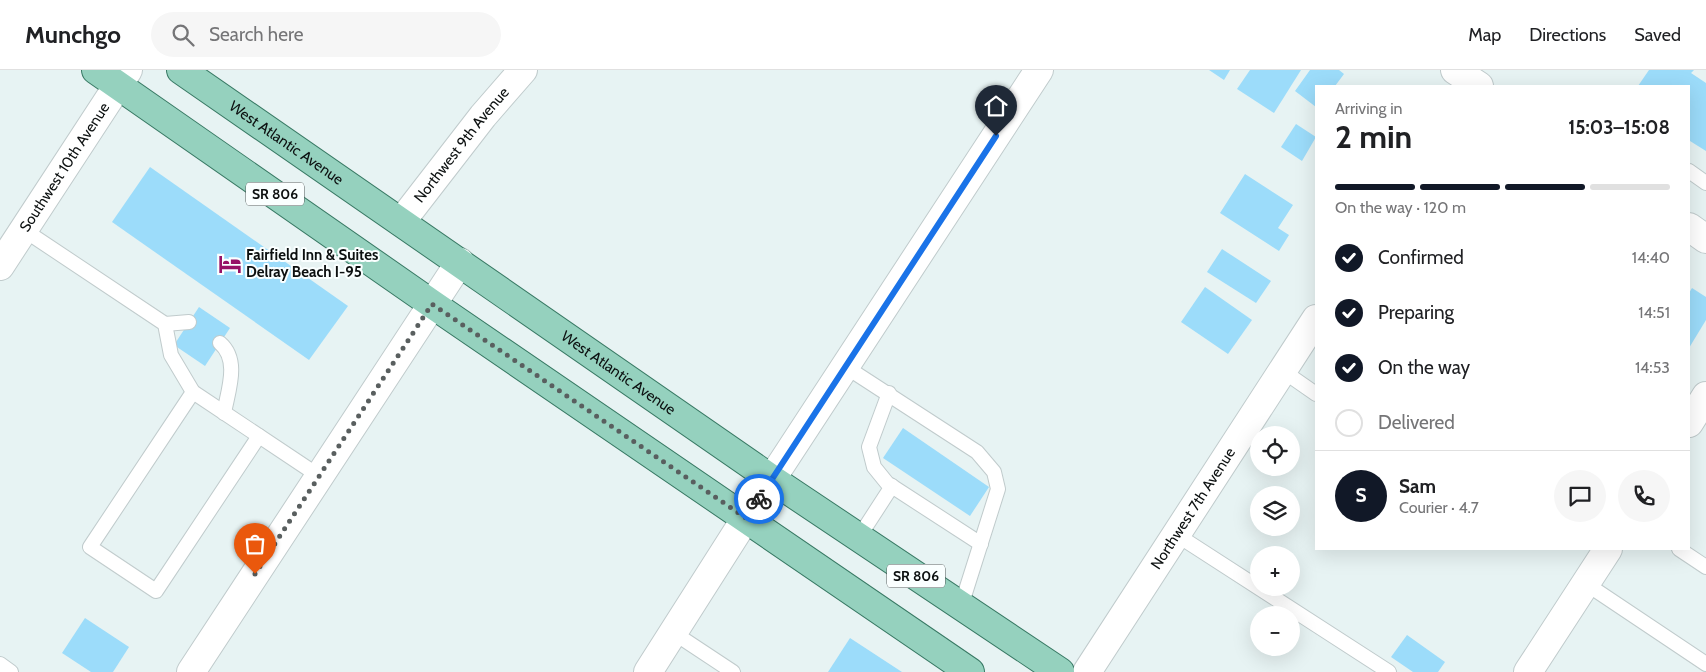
<!DOCTYPE html>
<html lang="en">
<head>
<meta charset="utf-8">
<style>
	body { margin:0; font-family:Cabin,sans-serif; background:#f6f6f6; color:#202124; height:100vh; display:flex; flex-direction:column; font-size:19px; white-space:nowrap }
	* { box-sizing:border-box; margin:0 }
	p { font-size:16px; color:#757577 }
	.icon { flex:none; width:28px; height:28px; fill:none; stroke:currentColor; stroke-width:2; stroke-linecap:round; stroke-linejoin:round }
	.map { position:relative; flex:1; overflow:hidden }
	.side { position:absolute; left:1315px; top:15px; width:375px; height:465px; display:flex; flex-direction:column; background:#fff; border-radius:0px; box-shadow:0 5px 20px #0002 }
	.side>* { flex:none }
	.controls { position:absolute; left:1250px; top:356px; display:grid; gap:10px }
	.controls a { display:grid; place-items:center; width:50px; height:50px; border-radius:50%; background:#fff; box-shadow:0 5px 20px #0002; font-size:25px }
	.pin { position:absolute; display:grid; place-items:center; width:42px; height:42px; color:#fff; margin:-51px -21px; border-radius:50% 50% 50% 0; rotate:-45deg; box-shadow:0 0 5px #0007 }
	.pin .icon { rotate:45deg }
	.courier { position:absolute; display:grid; place-items:center; width:50px; height:50px; margin:-25px; border:4px solid #1a73e8; border-radius:50%; background:#fff; color:#222; box-shadow:0 1px 6px #0007 }
	.summary em { font-style:normal; font-weight:800 }
	.summary div { display:flex; flex-direction:column-reverse }
	.summary { display:flex; align-items:center; justify-content:space-between; height:85px; padding:0 20px }
	h1 { font-size:32px; font-weight:800; line-height:38px }
	.bar { display:grid; grid-template-columns:repeat(4,1fr); gap:8px 5px; align-content:center; height:60px; padding:0 20px }
	.bar i { height:6px; border-radius:4px; background:#e0e0e0 }
	.bar .active { background:#111827 }
	.bar p { grid-column:span 4 }
	.line { display:flex; align-items:center; gap:12px; padding:0 20px; border-top:1px solid #e0e0e0 }
	.line div { flex:1 }
	.round { display:grid; place-items:center; flex:none; width:52px; height:52px; border-radius:26px; background:#f6f6f6 }
	ol { padding:0 20px; list-style:none }
	li { display:flex; align-items:center; gap:15px; height:55px }
	li p { margin-inline-start:auto }
	li .icon { padding:5px; border-radius:50%; background:#111827; color:#fff; stroke-width:4 }
	li:last-child { color:#757577 }
	li i { width:28px; height:28px; border:2px solid #e0e0e0; border-radius:50% }
	header { display:flex; align-items:center; gap:30px; box-sizing:border-box; height:70px; padding:0 25px; background:#fff; border-bottom:1px solid #e0e0e0 }
	header strong { font-size:24px }
	nav { display:flex; gap:28px; margin-inline-start:auto; font-size:18px }
	.search { width:350px; height:45px; background:#f6f6f6; display:flex; align-items:center; gap:12px; box-sizing:border-box; padding:0 18px; border-radius:28px; color:#757577; font-size:19px }
	.map>svg:first-child { display:block }
	.building { fill:#9cdcfa }
	.lines { fill:none; stroke-linecap:round; stroke-linejoin:round }
	.lane-casing { stroke:#c0cbcc; stroke-width:16 }
	.street-casing { stroke:#c0cbcc; stroke-width:30 }
	.primary-casing { stroke:#387964; stroke-width:30 }
	.lane { stroke:#fff; stroke-width:14 }
	.street { stroke:#fff; stroke-width:28 }
	.primary { stroke:#95d1be; stroke-width:28 }
	.done { stroke:#595f5f; stroke-width:5; stroke-dasharray:0 9 }
	.route { stroke:#1a73e8; stroke-width:6 }
	.labels { text-anchor:middle; stroke-width:4; stroke-linejoin:round; paint-order:stroke }
	.shield { fill:#faffff; stroke:#535858; stroke-width:1 }
	.shield-label { font-size:14px; font-weight:bold; fill:#0c1010 }
	.street-label { font-size:15px; fill:#0c1010; stroke:#faffff }
	.poi-label { font-size:15px; font-weight:bold; fill:#0c1010; stroke:#faffff; text-anchor:start }
</style>
</head>
<body>
<header>
<strong>Munchgo</strong>
<div class="search"><svg class="icon" aria-label="search" viewBox="0 0 24 24"><circle cx="10" cy="10" r="6"/><path d="M15 15l6 6"/></svg>Search here</div>
<nav><a>Map</a><a>Directions</a><a>Saved</a></nav>
</header>
<div class="map">
<svg width="1706" height="602" viewBox="0 0 1706 602">
	<rect width="100%" height="100%" fill="#e7f3f3"/>
	<!-- building -->
	<g class="building">
		<polygon points="1209,0 1230,0 1224,10"/>
		<polygon points="1250,0 1301,0 1274,43 1237,19"/>
		<polygon points="1310,0 1339,0 1344,4 1335,16 1316,16 1316,37 1295,21"/>
		<polygon points="1649,0 1694,0 1691,3 1706,13 1706,81 1690,71 1689,73 1689,16 1638,16"/>
		<polygon points="1296,54 1316,67 1302,91 1281,77"/>
		<polygon points="150,97 348,236 309,290 112,152"/>
		<polygon points="1245,104 1293,135 1278,158 1289,165 1279,181 1220,143"/>
		<polygon points="1222,179 1271,211 1256,233 1207,202"/>
		<polygon points="1205,217 1252,250 1228,284 1181,252"/>
		<polygon points="1692,218 1706,227 1706,250 1689,278 1689,223"/>
		<polygon points="199,237 230,258 205,296 174,275"/>
		<polygon points="903,358 989,417 970,446 883,388"/>
		<polygon points="85,548 129,577 113,602 91,602 62,583"/>
		<polygon points="1407,565 1445,592 1438,602 1413,602 1391,587"/>
		<polygon points="850,568 902,602 828,602"/>
	</g>
	<g class="lines">
		<defs>
			<g id="lane">
				<polyline points="1689,101 1706,113"/>
				<polyline points="24,160 165,254 171,285 193,322 319,406"/>
				<polyline points="165,254 189,252"/>
				<path d="M220 273C240 290 228 321 224 343"/>
				<polyline points="846,297 977,382 994,402 998,419 961,536"/>
				<polyline points="1283,301 1316,324"/>
				<polyline points="193,322 90,477 156,521 259,366"/>
				<polyline points="889,323 869,377 874,397 887,413 981,474"/>
				<polyline points="1177,465 1389,602"/>
				<polyline points="859,467 892,416"/>
				<polyline points="1679,479 1706,497"/>
				<polyline points="1585,513 1706,594"/>
				<polyline points="674,563 733,602"/>
				<polyline points="0,594 11,602"/>
			</g>
			<g id="street">
				<polyline points="1455,0 1479,16"/>
				<path id="s1" d="M401 152 483 46 523 0"/>
				<polyline points="1689,157 1706,169"/>
				<path id="s2" d="M0 196 128 0"/>
				<polyline points="1689,353 1706,326"/>
				<polyline points="191,602 460,192"/>
				<polyline points="648,602 746,448 1039,0"/>
				<path id="s3" d="M1087 602 1316 249"/>
				<polyline points="1528,602 1608,479"/>
			</g>
			<g id="primary">
				<polyline points="96,0 432,234 970,602"/>
				<path id="s4" d="M181 0 773 410 1060 602"/>
			</g>
		</defs>
		<!-- lane casing -->
		<use href="#lane" class="lane-casing"/>
		<!-- street casing -->
		<use href="#street" class="street-casing"/>
		<!-- primary casing -->
		<use href="#primary" class="primary-casing"/>
		<!-- lane -->
		<use href="#lane" class="lane"/>
		<!-- street -->
		<use href="#street" class="street"/>
		<!-- primary -->
		<use href="#primary" class="primary"/>
	</g>
	<g class="lines">
		<!-- done -->
		<polyline class="done" points="255,504 432,234 746,448 759,429"/>
		<!-- route -->
		<polyline class="route" points="759,429 996,66"/>
	</g>
	<!-- icons -->
	<defs>
		<symbol id="hotel-bare" viewBox="-9 -9 18 18"><path d="M-6-4.5h1.5V1H6V5H4.5V3h-9V5H-6ZM-4 0a1.8 1.8 0 1 1 3.6 0ZM.5 0V-2.5h3Q6-2.5 6 0Z" fill="#961067" stroke="#faffff" stroke-width="2.5" paint-order="stroke"/></symbol>
	</defs>
	<g fill-rule="evenodd">
		<use href="#hotel-bare" x="214" y="178" width="32" height="32"/>
	</g>
	<g class="labels">
		<!-- shield labels -->
		<g class="shield">
			<rect x="246" y="112.5" width="58" height="23" rx="4"/>
			<rect x="887" y="494.5" width="58" height="23" rx="4"/>
		</g>
		<g class="shield-label">
			<text x="275" y="129">SR 806</text>
			<text x="916" y="511">SR 806</text>
		</g>
		<!-- street labels -->
		<g class="street-label">
			<text dy="5" stroke="none"><textPath href="#s4" startOffset="128">West Atlantic Avenue</textPath></text>
			<text dy="5" stroke="none"><textPath href="#s1" startOffset="98">Northwest 9th Avenue</textPath></text>
			<text dy="5" stroke="none"><textPath href="#s2" startOffset="118">Southwest 10th Avenue</textPath></text>
			<text dy="5" stroke="none"><textPath href="#s4" startOffset="532">West Atlantic Avenue</textPath></text>
			<text dy="5" stroke="none"><textPath href="#s3" startOffset="195">Northwest 7th Avenue</textPath></text>
		</g>
		<!-- poi labels -->
		<g class="poi-label">
			<text x="246" y="190">Fairfield Inn &amp; Suites<tspan x="246" dy="17">Delray Beach I-95</tspan></text>
		</g>
	</g>
</svg>
<div class="controls">
<a><svg class="icon" aria-label="locate" viewBox="0 0 24 24"><circle cx="12" cy="12" r="6"/><path d="M12 2v4M12 18v4M2 12h4M18 12h4"/></svg></a>
<a><svg class="icon" aria-label="layers" viewBox="0 0 24 24"><path d="M12 4l9 5-9 5-9-5zM3 14l9 5 9-5"/></svg></a>
<a>+</a>
<a>−</a>
</div>
<div class="pin" style="left:255px;top:504px;background:#ea580c"><svg class="icon" aria-label="bag" viewBox="0 0 24 24"><path d="M5 8h14l-1 12H6zM9 8a3 3 0 0 1 6 0"/></svg></div>
<div class="pin" style="left:996px;top:66px;background:#1f2937"><svg class="icon" aria-label="home" viewBox="0 0 24 24"><path d="M3 11l9-7 9 7M6 9v11h12V9"/></svg></div>
<div class="courier" style="left:759px;top:429px"><svg class="icon" aria-label="bike" viewBox="0 0 24 24"><circle cx="6" cy="16" r="4"/><circle cx="18" cy="16" r="4"/><path d="M6 16l4-8h5l3 8M10 8l3 8H6M13 5h3"/></svg></div>
<section class="side">
<div class="summary"><div><h1>2 min</h1><p>Arriving in</p></div><em>15:03–15:08</em></div>
<div class="bar"><i class="active"></i><i class="active"></i><i class="active"></i><i></i><p>On the way · 120 m</p></div>
<ol>
<li><svg class="icon" aria-label="check" viewBox="0 0 24 24"><path d="M5 12l5 5 9-10"/></svg>Confirmed<p>14:40</p></li>
<li><svg class="icon" aria-label="check" viewBox="0 0 24 24"><path d="M5 12l5 5 9-10"/></svg>Preparing<p>14:51</p></li>
<li><svg class="icon" aria-label="check" viewBox="0 0 24 24"><path d="M5 12l5 5 9-10"/></svg>On the way<p>14:53</p></li>
<li><i></i>Delivered</li>
</ol>
<div class="line" style="height:90px"><b class="round" style="background:#111827;color:#fff">S</b><div><b>Sam</b><p>Courier · 4.7</p></div><a class="round"><svg class="icon" aria-label="chat" viewBox="0 0 24 24"><path d="M4 5h16v11H9l-5 4z"/></svg></a><a class="round"><svg class="icon" aria-label="phone" viewBox="0 0 24 24"><path d="M5 4h4l2 5-3 2q2 4 5 5l2-3 5 2v4C11 20 4 13 5 4z"/></svg></a></div>
</section>
</div>
</body>
</html>
